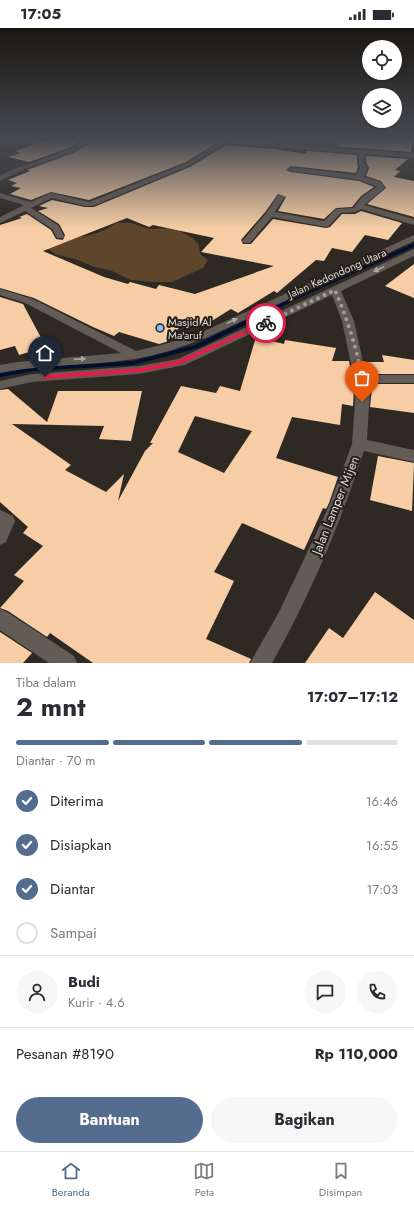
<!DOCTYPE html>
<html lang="id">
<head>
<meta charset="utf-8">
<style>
	body { margin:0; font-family:Jost,sans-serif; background:#f7f7f7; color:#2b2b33; height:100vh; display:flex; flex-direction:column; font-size:15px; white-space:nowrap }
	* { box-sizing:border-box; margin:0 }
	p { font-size:13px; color:#7c7c81 }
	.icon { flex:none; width:22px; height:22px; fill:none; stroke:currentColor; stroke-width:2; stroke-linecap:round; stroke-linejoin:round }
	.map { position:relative; height:635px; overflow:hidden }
	.panel { display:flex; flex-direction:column; background:#fff; flex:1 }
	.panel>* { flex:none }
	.controls { position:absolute; left:362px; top:12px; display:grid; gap:8px }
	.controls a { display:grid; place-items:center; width:40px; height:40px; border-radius:50%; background:#fff; box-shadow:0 1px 3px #0004; font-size:20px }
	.pin { position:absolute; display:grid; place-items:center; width:34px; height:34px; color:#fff; margin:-41px -17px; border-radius:50% 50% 50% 0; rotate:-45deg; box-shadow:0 0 4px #0007 }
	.pin .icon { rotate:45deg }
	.courier { position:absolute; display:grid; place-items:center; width:40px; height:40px; margin:-20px; border:3px solid #e11d48; border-radius:50%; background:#fff; color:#222; box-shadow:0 1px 5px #0007 }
	.head em { font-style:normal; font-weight:700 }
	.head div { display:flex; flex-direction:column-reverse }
	.head { display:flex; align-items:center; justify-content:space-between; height:68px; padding:0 16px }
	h1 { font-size:26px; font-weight:700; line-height:30px }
	.bar { display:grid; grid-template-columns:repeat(4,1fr); gap:6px 4px; align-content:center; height:48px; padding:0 16px }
	.bar i { height:5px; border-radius:3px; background:#e1e1e2 }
	.bar .on { background:#546c8d }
	.bar p { grid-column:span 4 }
	.line { display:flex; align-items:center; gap:10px; padding:0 16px; border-top:1px solid #e1e1e2 }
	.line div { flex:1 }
	.round { display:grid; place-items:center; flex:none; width:42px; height:42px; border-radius:21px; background:#f7f7f7 }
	ol { padding:0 16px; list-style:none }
	li { display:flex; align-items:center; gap:12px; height:44px }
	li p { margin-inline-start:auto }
	li .icon { padding:4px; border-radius:50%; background:#546c8d; color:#fff; stroke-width:4 }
	li:last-child { color:#7c7c81 }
	li i { width:22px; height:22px; border:2px solid #e1e1e2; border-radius:50% }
	.cta { display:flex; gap:8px; margin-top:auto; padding:8px 16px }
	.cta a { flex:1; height:46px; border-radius:24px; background:#546c8d; color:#fff; font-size:16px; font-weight:700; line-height:46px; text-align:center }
	.cta a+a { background:#f7f7f7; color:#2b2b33 }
	.status { display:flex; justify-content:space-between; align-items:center; height:28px; padding:0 20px; background:#fff; direction:ltr }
	.status svg { height:11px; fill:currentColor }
	.tab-bar { display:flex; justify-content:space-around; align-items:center; height:56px; border-top:1px solid #e1e1e2; background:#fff; font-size:11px; color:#7c7c81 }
	.tab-bar a { display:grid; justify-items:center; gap:2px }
	.tab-bar .on { color:#546c8d }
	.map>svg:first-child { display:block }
	.green { fill:#5e462d }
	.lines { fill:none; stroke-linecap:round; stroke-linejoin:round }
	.stream { fill:#000f2e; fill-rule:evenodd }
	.building { fill:#f6cda5; fill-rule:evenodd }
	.minor { fill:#635c56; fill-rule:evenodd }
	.oneway { fill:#ada8a3 }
	.route { fill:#e11d48 }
	.done { stroke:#a19d98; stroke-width:4; stroke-dasharray:0 7.2 }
	.poi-dot { fill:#87bbfc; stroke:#251f19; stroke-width:1.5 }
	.labels { text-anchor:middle; stroke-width:4; stroke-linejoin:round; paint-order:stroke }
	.street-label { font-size:11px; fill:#dfdbd7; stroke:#251f19 }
	.poi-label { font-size:11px; fill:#dfdbd7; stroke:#251f19; text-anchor:start }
	.near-street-label { font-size:13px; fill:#dfdbd7; stroke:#251f19 }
</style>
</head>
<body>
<div class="status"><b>17:05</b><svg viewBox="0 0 49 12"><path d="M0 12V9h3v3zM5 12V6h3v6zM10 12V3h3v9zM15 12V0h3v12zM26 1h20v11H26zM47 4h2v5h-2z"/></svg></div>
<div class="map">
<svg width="414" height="635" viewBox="0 0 414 635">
	<rect width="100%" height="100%" fill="#2f2923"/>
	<!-- green -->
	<path class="green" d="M116 195H131L149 201 175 200 194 211 199 217 200 226 208 232 203 240 172 254H154L131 252 112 243 92 238 78 232 55 226 45 219 51 213C76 209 95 210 116 195Z"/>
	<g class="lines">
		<!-- stream -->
		<polygon class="stream" points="414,215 414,219 297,271 199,320 133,337 34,343 0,349 0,345 34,339 133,333 195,317 293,269"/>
	</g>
	<!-- building -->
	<g class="building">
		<polygon points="46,112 83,112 66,121 29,134 8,129 21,125 16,123"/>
		<polygon points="96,112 216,112 217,115 186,134 89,172 51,164 31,172 10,166 21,160 11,158 17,155 8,152 30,143 27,142 73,125"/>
		<polygon points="337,112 412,112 411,124 321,117 337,118"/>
		<path d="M226 117 275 121 305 126 307 123 357 127V135L358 139 356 145 291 138 286 142 291 144 359 153 374 159 361 168 352 179 336 180 324 191 278 183 286 169 278 166 266 183 241 212 243 216H251L273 191 326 200 330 199 342 186H355L361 183 402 195 388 212 365 207 352 224 332 220 324 233 316 232 277 265 274 263 238 285 231 281 202 299 187 291 166 314 159 316 119 304 114 308 93 299 34 270 0 260V197L22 190 19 189 27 186 51 202 56 211 63 212 65 207 59 196 38 183 48 180 39 178 52 172 85 179H94L192 138ZM127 190 149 199 153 197 214 210 201 224 274 238 195 266 159 257 156 261 130 254 128 256 104 249 43 223Z"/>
		<polygon points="366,128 408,131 395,142 400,143 394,149 414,153 414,189 367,176 386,160 381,153 366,148 369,140 366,134"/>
		<polygon points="414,236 414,270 385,258"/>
		<polygon points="0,269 23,276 46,319 19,327 15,318 0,322"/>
		<path d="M256 309 284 316 285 312 336 320 332 333H349L354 360 353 378 342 376 340 397 292 389 276 430 338 449 329 475 326 481 323 480 304 522 242 495 214 544 234 553 206 611 251 631 249 635H93L50 605 47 609 8 583 0 580 24 553 14 547 43 518 23 505 28 499 0 474V362L8 361 47 394 58 363H142L131 413 99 411 104 398 12 396 71 437 65 442 106 464 124 446 118 473 145 423 153 415H150L181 358 216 365 220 358 240 363ZM195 388 252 403 224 445 178 424Z"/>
		<polygon points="382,327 414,332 414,346 367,346 365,334 384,334"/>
		<polygon points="370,356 414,356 414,385 370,379 372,360"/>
		<polygon points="378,428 414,435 412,483 370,472"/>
		<polygon points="375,564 414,592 414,635 305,635 329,600 343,610"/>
		<polygon points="0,604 32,625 23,635 0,635"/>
	</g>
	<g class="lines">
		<!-- minor -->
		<g class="minor">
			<polygon points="87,112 95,112 72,124 25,141 0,153 0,148 9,143 67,122"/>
			<polygon points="217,112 237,112 414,126 414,130 365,126 364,135 368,139 364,149 381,154 385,160 364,177 414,191 414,197 361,181 355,184 341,185 329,198 326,199 272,189 250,215 244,215 242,213 244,211 267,184 278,167 281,167 285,169 275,184 324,193 336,181 353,180 362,169 377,159 375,158 359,152 291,143 287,141 291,139 357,147 360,139 358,135 359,126 226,115 191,137 93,178 85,178 52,170 31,180 58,197 64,208 63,210 57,210 52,201 25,183 0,195 0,189 24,177 0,170 0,165 31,174 51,165 89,174 187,135 219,115"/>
			<path d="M414 207V213L208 309C184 318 160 327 134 331 90 338 44 336 0 345V337L17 334 121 325 25 275 0 267V261L33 271 136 323 165 316 200 305Z"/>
			<path d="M414 221V228L341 263 354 293 366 347H414V355H368L370 360 367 412 414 422V434L364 423C340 496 310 568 272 635H250L279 584 330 476 352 416 356 360 342 293 332 267 185 337 139 346 32 354 0 361V353L32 346 139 338 178 331Z"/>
			<polygon points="0,482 13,488 15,493 6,514 0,517"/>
			<polygon points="0,581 7,584 74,628 77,635 49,635 0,602"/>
		</g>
	</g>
	<!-- one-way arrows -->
	<defs><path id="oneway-solid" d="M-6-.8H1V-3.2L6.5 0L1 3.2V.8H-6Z"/></defs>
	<g class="oneway">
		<use href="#oneway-solid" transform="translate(379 241) rotate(154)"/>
		<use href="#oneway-solid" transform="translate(232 293) rotate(-26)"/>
		<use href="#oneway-solid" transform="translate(80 331) rotate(-4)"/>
	</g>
	<!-- sky -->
	<linearGradient id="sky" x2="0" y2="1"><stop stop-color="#1a1713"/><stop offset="0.56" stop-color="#474950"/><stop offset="1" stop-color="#474950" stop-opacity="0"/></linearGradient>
	<rect width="414" height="201" fill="url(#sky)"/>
	<!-- route -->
	<polygon class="route" points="264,294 269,295 181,336 140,344 45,351 41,349 45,347 140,340 179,332"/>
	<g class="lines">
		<!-- done -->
		<path class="done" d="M266 295 335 262C348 294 365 339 362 374"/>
	</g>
	<!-- markers -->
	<circle class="poi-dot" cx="160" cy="300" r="4"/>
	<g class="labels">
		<!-- street labels -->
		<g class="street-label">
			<text transform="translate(337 245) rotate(-24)" y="4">Jalan Kedondong Utara</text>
		</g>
		<!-- poi labels -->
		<g class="poi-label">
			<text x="168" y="298">Masjid Al<tspan x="168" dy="13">Ma'aruf</tspan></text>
		</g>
		<!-- near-street labels -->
		<g class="near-street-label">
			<text transform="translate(335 477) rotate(-68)" y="5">Jalan Lamper Mijen</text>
		</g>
	</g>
</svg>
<div class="controls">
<a><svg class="icon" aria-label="locate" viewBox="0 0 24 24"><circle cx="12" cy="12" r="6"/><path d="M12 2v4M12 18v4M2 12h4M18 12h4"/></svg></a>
<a><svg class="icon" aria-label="layers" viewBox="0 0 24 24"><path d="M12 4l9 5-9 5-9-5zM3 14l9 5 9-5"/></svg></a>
</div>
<div class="pin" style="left:362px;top:374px;background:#ea580c"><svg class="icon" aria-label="bag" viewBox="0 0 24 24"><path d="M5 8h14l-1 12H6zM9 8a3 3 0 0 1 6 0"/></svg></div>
<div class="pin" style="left:45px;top:349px;background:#1f2937"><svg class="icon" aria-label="home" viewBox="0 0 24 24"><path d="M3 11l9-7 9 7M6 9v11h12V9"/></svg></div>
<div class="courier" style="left:266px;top:295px"><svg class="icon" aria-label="bike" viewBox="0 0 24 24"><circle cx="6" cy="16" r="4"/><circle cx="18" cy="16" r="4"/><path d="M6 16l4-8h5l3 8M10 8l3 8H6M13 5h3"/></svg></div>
</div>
<section class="panel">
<div class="head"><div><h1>2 mnt</h1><p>Tiba dalam</p></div><em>17:07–17:12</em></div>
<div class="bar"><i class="on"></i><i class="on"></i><i class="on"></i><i></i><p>Diantar · 70 m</p></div>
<ol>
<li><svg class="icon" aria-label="check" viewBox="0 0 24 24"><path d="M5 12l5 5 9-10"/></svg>Diterima<p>16:46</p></li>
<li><svg class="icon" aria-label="check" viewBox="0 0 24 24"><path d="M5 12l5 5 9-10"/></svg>Disiapkan<p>16:55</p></li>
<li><svg class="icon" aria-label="check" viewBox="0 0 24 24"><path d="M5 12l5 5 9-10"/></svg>Diantar<p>17:03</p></li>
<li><i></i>Sampai</li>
</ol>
<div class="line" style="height:72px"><a class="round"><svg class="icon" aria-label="person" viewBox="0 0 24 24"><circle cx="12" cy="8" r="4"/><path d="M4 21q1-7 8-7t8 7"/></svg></a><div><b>Budi</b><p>Kurir · 4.6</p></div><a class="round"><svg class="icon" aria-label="chat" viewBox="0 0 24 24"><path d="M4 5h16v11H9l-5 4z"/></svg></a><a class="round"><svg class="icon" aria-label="phone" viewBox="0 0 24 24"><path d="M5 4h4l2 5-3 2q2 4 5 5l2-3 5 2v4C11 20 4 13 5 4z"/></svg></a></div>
<div class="line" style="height:52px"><div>Pesanan #8190</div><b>Rp 110,000</b></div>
<div class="cta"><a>Bantuan</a><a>Bagikan</a></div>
</section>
<nav class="tab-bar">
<a class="on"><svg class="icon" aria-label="home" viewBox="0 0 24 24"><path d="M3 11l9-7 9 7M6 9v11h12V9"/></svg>Beranda</a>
<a><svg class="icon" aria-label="map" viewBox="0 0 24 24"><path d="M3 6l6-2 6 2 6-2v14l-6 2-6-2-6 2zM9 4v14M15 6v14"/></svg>Peta</a>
<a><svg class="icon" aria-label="saved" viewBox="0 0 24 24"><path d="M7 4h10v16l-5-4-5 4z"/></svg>Disimpan</a>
</nav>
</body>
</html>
